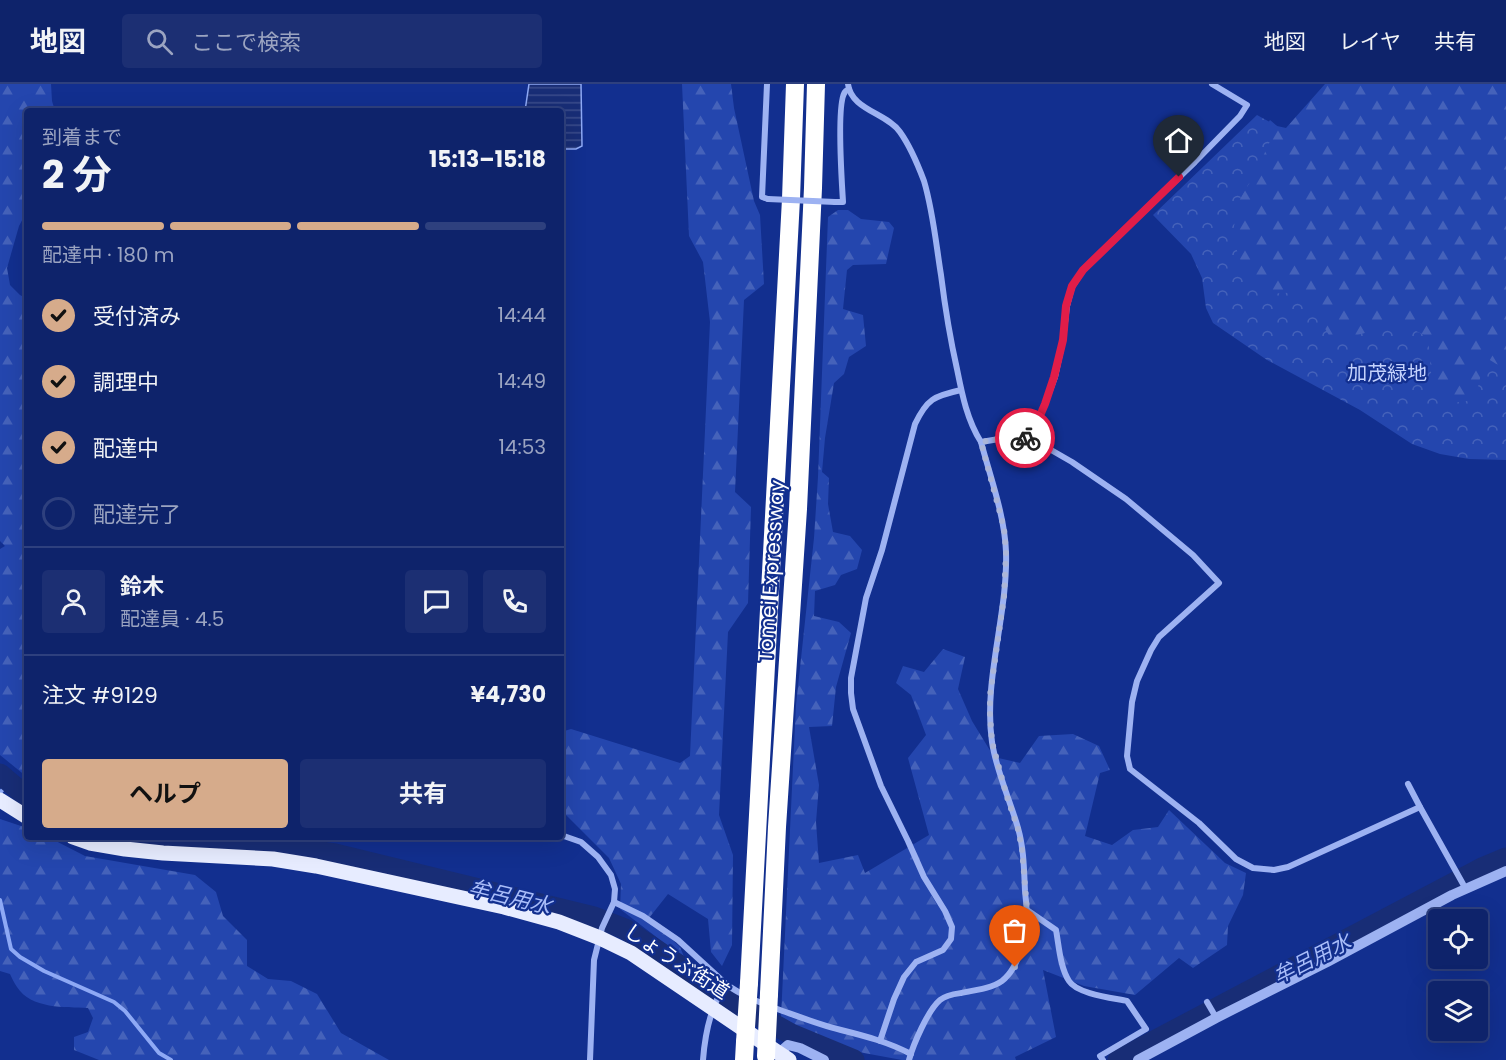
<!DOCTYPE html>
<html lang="ja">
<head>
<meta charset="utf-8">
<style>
	body { margin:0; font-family:Poppins,"Noto Sans JP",sans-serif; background:#1c2f73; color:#f1f3f6; height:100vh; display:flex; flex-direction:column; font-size:22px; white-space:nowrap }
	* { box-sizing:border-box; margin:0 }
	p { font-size:20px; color:#9ba4c1 }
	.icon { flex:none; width:33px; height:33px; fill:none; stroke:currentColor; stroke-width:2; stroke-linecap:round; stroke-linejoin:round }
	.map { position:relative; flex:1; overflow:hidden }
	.side { position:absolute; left:24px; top:24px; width:540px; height:732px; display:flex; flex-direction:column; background:#0e236b; border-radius:6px; box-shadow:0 6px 24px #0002,0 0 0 2px #2e407e }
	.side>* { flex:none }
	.fabs { position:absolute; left:1428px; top:825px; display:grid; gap:12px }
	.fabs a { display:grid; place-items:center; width:60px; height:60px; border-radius:6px; background:#0e236b; box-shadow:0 6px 24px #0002,0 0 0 2px #2e407e; font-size:30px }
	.pin { position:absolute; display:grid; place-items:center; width:51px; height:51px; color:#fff; margin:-62px -26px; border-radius:50% 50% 50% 0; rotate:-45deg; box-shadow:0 0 6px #0007 }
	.pin .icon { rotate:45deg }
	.courier { position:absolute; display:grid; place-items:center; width:60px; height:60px; margin:-30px; border:4px solid #e11d48; border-radius:50%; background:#fff; color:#222; box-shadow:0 2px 8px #0007 }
	.headline em { font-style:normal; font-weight:700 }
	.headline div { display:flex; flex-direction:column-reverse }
	.headline { display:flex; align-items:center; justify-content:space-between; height:102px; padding:0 18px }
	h1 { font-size:39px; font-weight:700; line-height:45px }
	.bar { display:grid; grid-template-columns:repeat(4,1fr); gap:9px 6px; align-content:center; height:72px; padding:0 18px }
	.bar i { height:8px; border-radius:4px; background:#2e407e }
	.bar .current { background:#d6ab8b }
	.bar p { grid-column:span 4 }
	.line { display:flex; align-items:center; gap:15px; padding:0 18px; border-top:2px solid #2e407e }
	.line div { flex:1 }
	.round { display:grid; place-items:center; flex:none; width:63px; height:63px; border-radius:6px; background:#1c2f73 }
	ol { padding:0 18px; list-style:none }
	li { display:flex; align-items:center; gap:18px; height:66px }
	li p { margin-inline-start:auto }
	li .icon { padding:6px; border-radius:50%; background:#d6ab8b; color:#111; stroke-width:4 }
	li:last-child { color:#9ba4c1 }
	li i { width:33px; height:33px; border:3px solid #2e407e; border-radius:50% }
	.action { display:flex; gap:12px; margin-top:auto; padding:12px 18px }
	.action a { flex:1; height:69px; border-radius:6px; background:#d6ab8b; color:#111; font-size:24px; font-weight:700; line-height:69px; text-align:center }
	.action a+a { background:#1c2f73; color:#f1f3f6 }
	header { display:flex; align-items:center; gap:36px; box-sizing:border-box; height:84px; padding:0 30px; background:#0e236b; border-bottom:2px solid #2e407e }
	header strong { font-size:28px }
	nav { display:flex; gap:33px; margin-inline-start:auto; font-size:21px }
	.search { width:420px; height:54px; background:#1c2f73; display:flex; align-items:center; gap:15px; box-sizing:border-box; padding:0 21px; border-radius:6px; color:#9ba4c1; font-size:22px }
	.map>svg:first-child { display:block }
	.forest { fill:url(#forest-firs) }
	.park { fill:url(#park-crowns) }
	.water { fill:url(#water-rules); stroke:#8ea9f5; stroke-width:1.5 }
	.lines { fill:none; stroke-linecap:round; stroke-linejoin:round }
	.stream { stroke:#8ea9f5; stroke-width:4 }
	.river { stroke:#182d76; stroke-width:21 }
	.minor { stroke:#9db2f2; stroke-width:6 }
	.tertiary { stroke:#9db2f2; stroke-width:10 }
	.primary { stroke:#e7ecff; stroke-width:15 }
	.motorway { stroke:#fff; stroke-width:18 }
	.minor-bridge { stroke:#9db2f2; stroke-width:6 }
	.motorway-bridge { stroke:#fff; stroke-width:18 }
	.done { stroke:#acb6d8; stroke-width:6; stroke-dasharray:0 10.8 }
	.route { stroke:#e11d48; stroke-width:8 }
	.labels { text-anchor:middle; stroke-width:4.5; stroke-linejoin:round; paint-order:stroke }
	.park-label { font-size:20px; fill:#c4d2fd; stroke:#122f8f }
	.street-label { font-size:20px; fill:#fff; stroke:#122f8f }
	.water-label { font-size:21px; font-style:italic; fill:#a9bdf9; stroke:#122f8f }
</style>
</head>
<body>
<header>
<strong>地図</strong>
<div class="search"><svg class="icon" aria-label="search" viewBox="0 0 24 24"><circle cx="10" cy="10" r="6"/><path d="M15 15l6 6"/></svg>ここで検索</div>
<nav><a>地図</a><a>レイヤ</a><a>共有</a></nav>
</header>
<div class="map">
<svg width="1506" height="976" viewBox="0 0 1506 976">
	<defs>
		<pattern id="forest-firs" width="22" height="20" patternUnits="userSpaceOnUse" patternTransform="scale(1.5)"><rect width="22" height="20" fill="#2446ae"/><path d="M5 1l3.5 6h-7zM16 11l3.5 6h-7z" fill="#4562ba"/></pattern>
		<pattern id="park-crowns" width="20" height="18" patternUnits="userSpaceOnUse" patternTransform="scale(1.5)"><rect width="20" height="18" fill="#2446ae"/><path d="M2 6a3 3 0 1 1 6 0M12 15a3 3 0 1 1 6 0" fill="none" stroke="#4562ba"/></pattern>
		<pattern id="water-rules" width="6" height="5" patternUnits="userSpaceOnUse" patternTransform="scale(1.5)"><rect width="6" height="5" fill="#182d76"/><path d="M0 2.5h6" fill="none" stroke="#3b4c8b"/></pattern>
	</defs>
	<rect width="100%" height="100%" fill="#122f8f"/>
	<!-- forest -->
	<g class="forest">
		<polygon points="0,0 51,0 52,17 55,27 27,27 27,127 19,142 7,184 10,201 20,211 27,215 27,693 0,671 0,465 5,462 0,457"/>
		<polygon points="682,0 731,0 734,24 754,117 760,131 764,200 744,216 735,408 751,423 748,519 728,548 719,731 733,771 732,861 722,882 711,868 708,835 668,810 649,834 680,863 685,875 620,825 621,800 609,774 561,726 561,648 571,645 680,679 690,672 710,238 703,178 689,152"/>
		<polygon points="1325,0 1506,0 1506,291 1479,323 1446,327 1332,265 1260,223 1226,180 1245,73 1270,36 1277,42 1286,44"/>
		<polygon points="838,126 848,126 861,135 889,138 894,144 886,180 853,181 847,186 843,225 863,231 866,262 849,273 844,290 834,299 825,354 822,388 829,394 828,420 833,448 850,452 862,466 857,485 841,491 835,501 815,507 814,532 839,538 851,549 836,603 832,642 809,643 819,701 816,738 819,779 858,771 865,789 929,751 908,674 926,651 911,611 896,599 903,582 924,588 943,565 965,573 958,605 972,637 994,673 1020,679 1039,652 1073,650 1099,662 1110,686 1100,689 1085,752 1112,761 1133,746 1158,743 1169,726 1225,779 1246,789 1243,811 1228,842 1227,861 1193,884 1179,874 1135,911 1084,902 1043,886 1056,953 1015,973 1016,976 902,976 864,969 826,959 793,943 781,933 796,621 814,454 818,393 828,133"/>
		<path d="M0 735 27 744V753H48L85 772 195 791 216 808 223 832 247 856V882L268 895 291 897 317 910 341 949 389 976H99L74 966V953L88 948 93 934 88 924C65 923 31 925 17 903 14 899 12 894 10 890L0 887Z"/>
	</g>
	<!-- park -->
	<polygon class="park" points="1257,31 1277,42 1255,90 1239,116 1232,153 1247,194 1265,210 1303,208 1333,258 1400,239 1428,253 1432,300 1451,319 1475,316 1485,273 1506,286 1506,376 1469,375 1440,370 1412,360 1360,326 1267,276 1213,239 1206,224 1202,194 1191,170 1153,131"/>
	<!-- water -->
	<polygon class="water" points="529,0 581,0 582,62 576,65 561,65 561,27 525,27"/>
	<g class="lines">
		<!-- stream -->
		<g class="stream">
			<polyline points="0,709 9,697"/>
			<polyline points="0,816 11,865 20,873 44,887 114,918 125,927 159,969 171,976"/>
		</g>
		<!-- river -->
		<g class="river">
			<polyline points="0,690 27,713"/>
			<polyline points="130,753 158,756 281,762 335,770 594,833 625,845 731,916 791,950 854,976"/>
			<polyline points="1118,976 1482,784 1506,774"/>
		</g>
		<!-- minor -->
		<g class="minor">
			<polyline points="767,0 762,113 768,115"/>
			<path d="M848 0C851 26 887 29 900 48 910 62 918 81 924 97 933 127 936 160 941 191 945 223 950 254 957 285 962 310 967 336 981 358L1011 353H1023L1039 359 1072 378 1126 415 1193 471 1219 499 1159 553 1151 566 1137 597 1132 618 1127 672 1130 685 1199 739 1236 775 1253 784 1274 786 1288 783 1420 723"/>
			<path d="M835 118H843C842 100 836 19 845 8 846 6 848 6 849 5"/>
			<polyline points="1030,355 1045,320 1055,293 1063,256 1067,222 1072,203 1083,186 1195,78 1240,32 1247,21 1212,0"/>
			<polyline points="1408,700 1420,723 1463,800"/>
			<polyline points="561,751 581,758 598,773 611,791 615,805 614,818 602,844 594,876 590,976"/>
			<polyline points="614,818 643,832 678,856 726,900"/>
			<path d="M1027 826 1056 846C1059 862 1060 883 1069 897 1077 910 1113 914 1127 917L1146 945 1100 972 1103 976"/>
			<polyline points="1207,918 1214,930"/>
			<path d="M880 957 894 915 904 893 916 878 943 866 951 855 952 843 945 827 924 793 908 757 881 702 853 625 851 609V594L866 514 882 466 915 340C927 315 934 312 961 306"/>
			<path d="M703 976C705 950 710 922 726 900 742 912 761 919 780 926 800 933 820 941 841 946 865 952 888 958 911 970"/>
			<path d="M909 976C913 961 928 926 940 916 946 911 954 910 961 909 1000 902 1009 901 1023 861 1028 846 1027 823 1025 807 1024 786 1024 765 1018 744 1010 716 996 686 992 658 983 596 1008 531 1006 468 1005 433 990 392 981 358"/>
		</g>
		<!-- tertiary -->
		<g class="tertiary">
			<polyline points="779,969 788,961 800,964 824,976"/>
			<polyline points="1138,976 1216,934 1327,878 1452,811 1506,787"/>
		</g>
		<!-- primary -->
		<g class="primary">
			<polyline points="0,716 27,733"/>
			<polyline points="73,753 90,759 125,765 163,769 273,775 316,782 504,823 559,838 600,854 631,869 789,976"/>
		</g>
		<!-- motorway -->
		<g class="motorway">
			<polyline points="749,899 791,115 795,0"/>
			<polyline points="769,910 777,743 798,425 813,104 816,0"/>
			<polyline points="744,976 745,958"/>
		</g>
		<!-- minor-bridge -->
		<polyline class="minor-bridge" points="768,115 835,118"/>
		<!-- motorway-bridge -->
		<g class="motorway-bridge">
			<polyline points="745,958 749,899"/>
			<polyline points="766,972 769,910"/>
		</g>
	</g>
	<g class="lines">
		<!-- done -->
		<polyline class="done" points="1015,883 1024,858 1027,826 1022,765 1018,745 1007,713 992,658 990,631 990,611 1004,513 1006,468 1004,444 981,358 1011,353 1025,354"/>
		<!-- route -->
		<polyline class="route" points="1025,354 1030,355 1045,320 1054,293 1063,256 1066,222 1072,202 1083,186 1179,93"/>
	</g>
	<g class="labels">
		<!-- park labels -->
		<g class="park-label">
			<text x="1387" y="296">加茂緑地</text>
		</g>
		<!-- street labels -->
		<g class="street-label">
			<text transform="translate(771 487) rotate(-86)" y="7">Tomei Expressway</text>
			<text transform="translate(677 877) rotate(33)" y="7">しょうぶ街道</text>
		</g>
		<!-- water labels -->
		<g class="water-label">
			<text transform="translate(510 813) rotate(14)" y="7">牟呂用水</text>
			<text transform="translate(1312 875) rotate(-27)" y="7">牟呂用水</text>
		</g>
	</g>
</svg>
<div class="fabs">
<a><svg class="icon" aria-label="locate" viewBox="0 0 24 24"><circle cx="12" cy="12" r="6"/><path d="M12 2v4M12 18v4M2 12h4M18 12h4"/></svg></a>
<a><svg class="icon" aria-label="layers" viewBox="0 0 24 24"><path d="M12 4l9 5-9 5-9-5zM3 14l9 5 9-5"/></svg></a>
</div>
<div class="pin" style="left:1015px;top:883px;background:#ea580c"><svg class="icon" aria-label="bag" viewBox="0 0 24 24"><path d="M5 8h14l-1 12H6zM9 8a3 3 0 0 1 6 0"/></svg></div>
<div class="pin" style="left:1179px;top:93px;background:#1f2937"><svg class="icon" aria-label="home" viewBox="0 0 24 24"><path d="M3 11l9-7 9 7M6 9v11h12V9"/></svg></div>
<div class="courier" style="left:1025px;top:354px"><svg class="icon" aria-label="bike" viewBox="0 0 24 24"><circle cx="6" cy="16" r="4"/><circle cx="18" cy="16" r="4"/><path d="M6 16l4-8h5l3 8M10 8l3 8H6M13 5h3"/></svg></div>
<section class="side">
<div class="headline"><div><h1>2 分</h1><p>到着まで</p></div><em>15:13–15:18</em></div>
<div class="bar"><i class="current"></i><i class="current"></i><i class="current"></i><i></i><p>配達中 · 180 m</p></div>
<ol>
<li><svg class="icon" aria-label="check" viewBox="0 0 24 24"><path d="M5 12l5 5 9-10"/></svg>受付済み<p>14:44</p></li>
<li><svg class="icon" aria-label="check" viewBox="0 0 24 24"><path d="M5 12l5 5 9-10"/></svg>調理中<p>14:49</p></li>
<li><svg class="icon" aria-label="check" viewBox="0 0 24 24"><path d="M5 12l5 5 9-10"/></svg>配達中<p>14:53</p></li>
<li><i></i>配達完了</li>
</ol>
<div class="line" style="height:108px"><a class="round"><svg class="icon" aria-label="person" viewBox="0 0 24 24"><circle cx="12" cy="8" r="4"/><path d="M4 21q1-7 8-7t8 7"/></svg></a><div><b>鈴木</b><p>配達員 · 4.5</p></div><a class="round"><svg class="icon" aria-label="chat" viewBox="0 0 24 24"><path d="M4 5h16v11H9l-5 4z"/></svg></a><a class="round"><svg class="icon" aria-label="phone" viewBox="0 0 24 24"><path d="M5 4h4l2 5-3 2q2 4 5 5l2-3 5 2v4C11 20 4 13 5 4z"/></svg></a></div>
<div class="line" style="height:78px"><div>注文 #9129</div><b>¥4,730</b></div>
<div class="action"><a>ヘルプ</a><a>共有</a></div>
</section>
</div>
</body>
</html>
